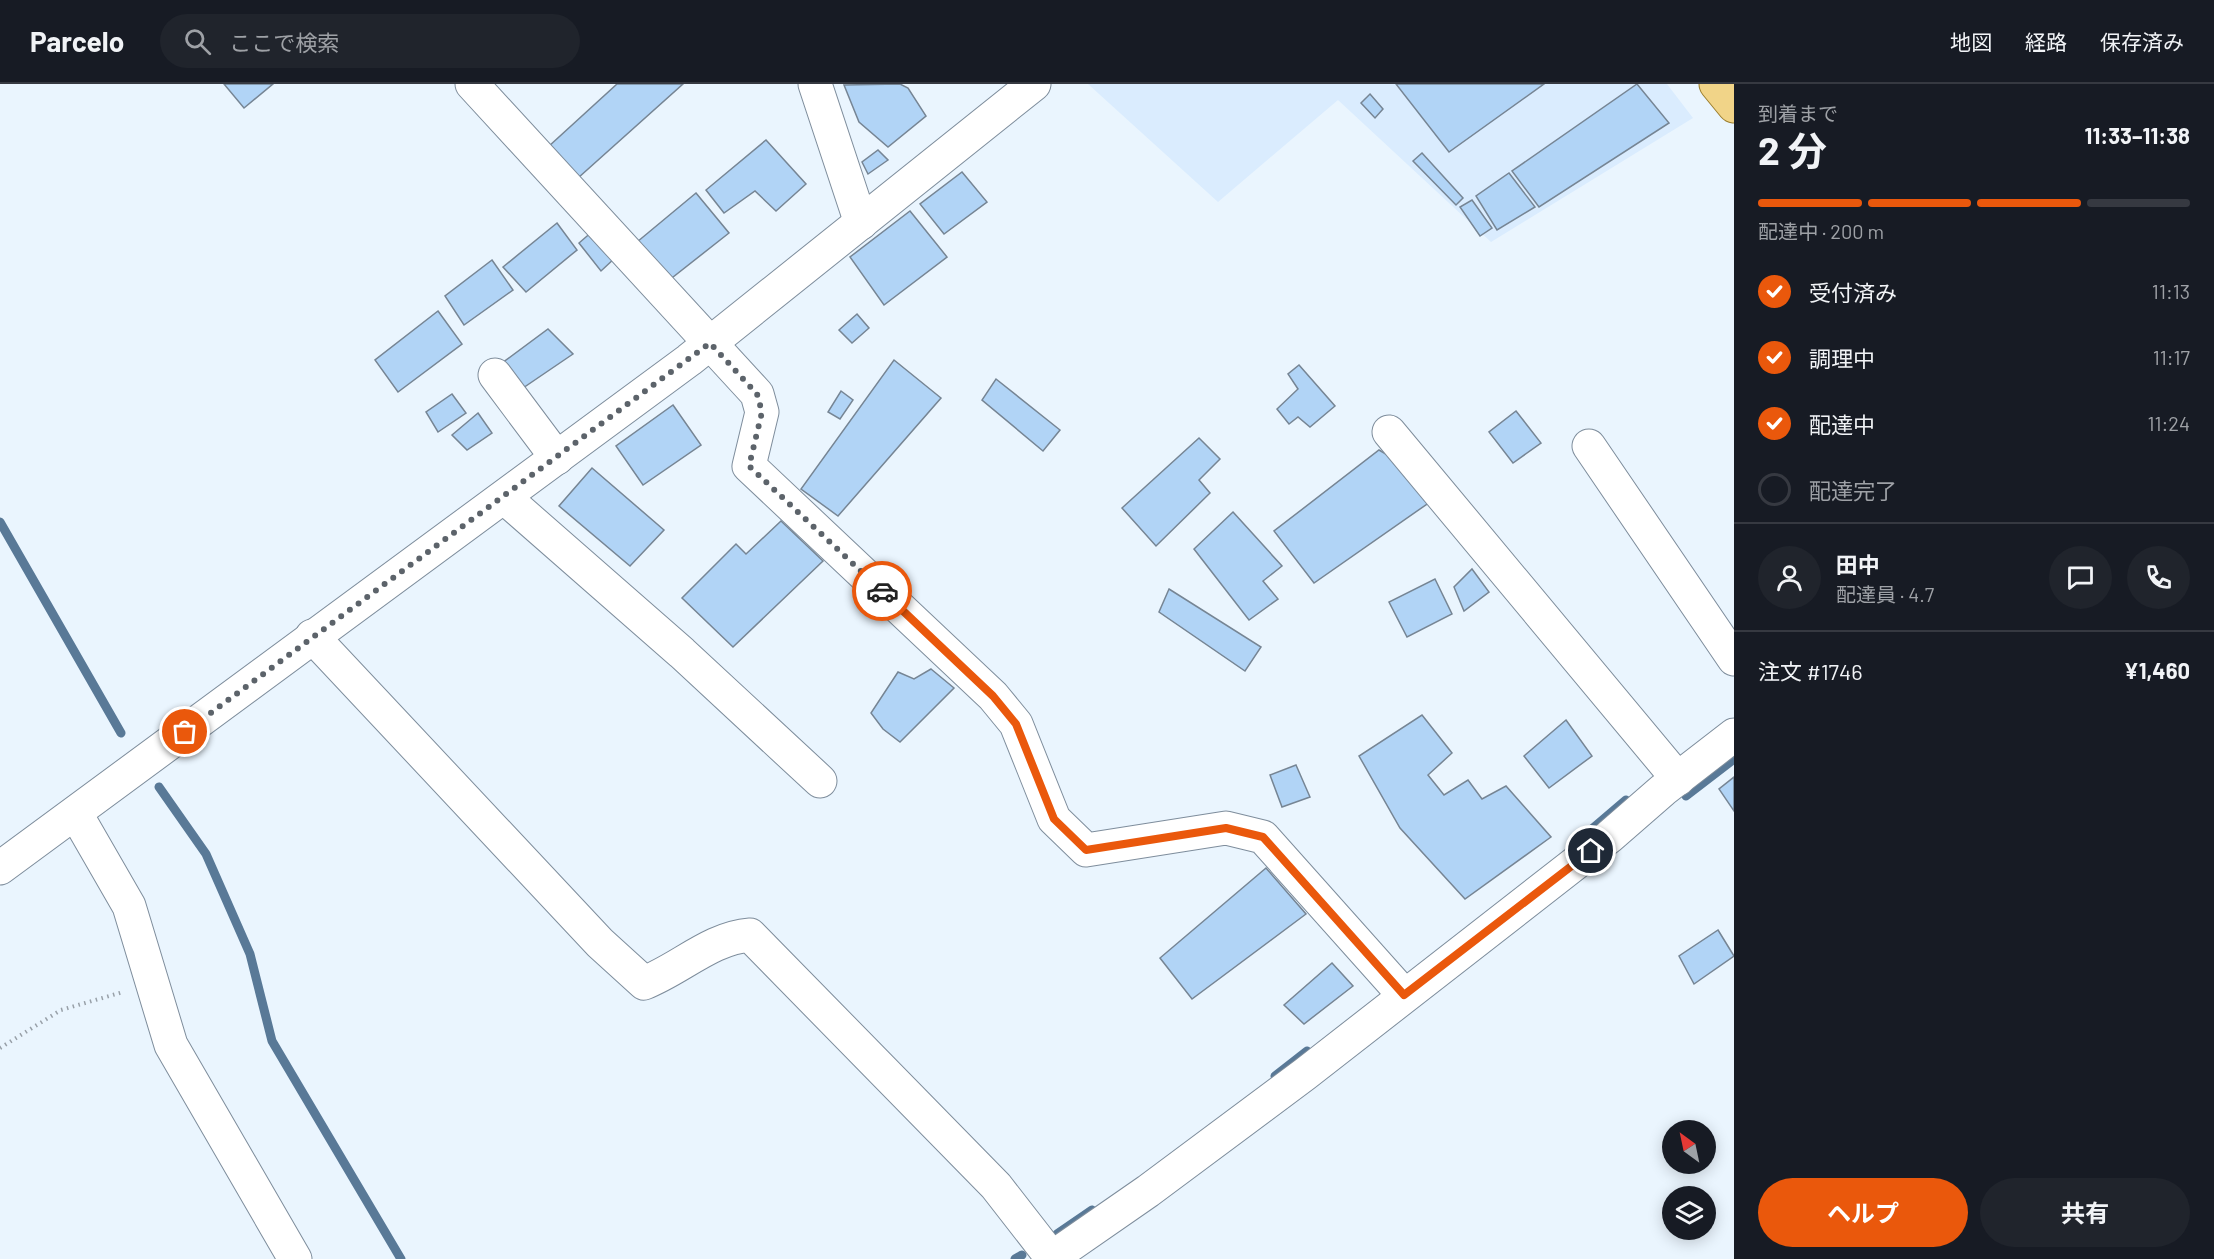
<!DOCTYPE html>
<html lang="ja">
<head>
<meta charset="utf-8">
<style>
	body { margin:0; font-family:Barlow,"Noto Sans JP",sans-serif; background:#20242c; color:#f1f3f6; height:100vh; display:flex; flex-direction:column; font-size:22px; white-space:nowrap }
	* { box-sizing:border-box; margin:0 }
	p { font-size:20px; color:#9ea1a6 }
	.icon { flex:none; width:33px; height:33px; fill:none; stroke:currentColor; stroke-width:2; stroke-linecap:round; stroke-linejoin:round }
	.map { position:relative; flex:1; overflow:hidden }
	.details { display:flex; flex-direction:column; background:#171b24; width:480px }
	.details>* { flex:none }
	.needle { width:39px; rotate:327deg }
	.controls { position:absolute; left:1662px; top:1036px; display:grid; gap:12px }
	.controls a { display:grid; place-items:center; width:54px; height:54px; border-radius:50%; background:#171b24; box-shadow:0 3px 15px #0003; font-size:30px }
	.pin { position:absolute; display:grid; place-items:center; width:51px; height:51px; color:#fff; margin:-26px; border:3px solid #fff; border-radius:50%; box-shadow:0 2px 6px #0007 }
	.courier { position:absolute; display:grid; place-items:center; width:60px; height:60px; margin:-30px; border:4px solid #ea580c; border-radius:50%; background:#fff; color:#222; box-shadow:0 2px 8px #0007 }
	.headline em { font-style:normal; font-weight:700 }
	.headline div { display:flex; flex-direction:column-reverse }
	.headline { display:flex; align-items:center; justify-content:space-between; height:102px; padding:0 24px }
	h1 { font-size:39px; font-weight:700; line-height:45px }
	.bar { display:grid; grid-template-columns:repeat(4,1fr); gap:9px 6px; align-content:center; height:72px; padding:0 24px }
	.bar i { height:8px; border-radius:4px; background:#363941 }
	.bar .selected { background:#ea580c }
	.bar p { grid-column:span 4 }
	.line { display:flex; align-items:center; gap:15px; padding:0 24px; border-top:2px solid #363941 }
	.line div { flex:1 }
	.round { display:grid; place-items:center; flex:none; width:63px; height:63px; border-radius:32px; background:#20242c }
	ol { padding:0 24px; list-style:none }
	li { display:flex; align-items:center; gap:18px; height:66px }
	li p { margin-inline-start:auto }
	li .icon { padding:6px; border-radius:50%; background:#ea580c; color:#fff; stroke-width:4 }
	li:last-child { color:#9ea1a6 }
	li i { width:33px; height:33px; border:3px solid #363941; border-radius:50% }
	.button { display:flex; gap:12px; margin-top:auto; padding:12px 24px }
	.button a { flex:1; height:69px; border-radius:36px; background:#ea580c; color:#fff; font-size:24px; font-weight:700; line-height:69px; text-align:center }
	.button a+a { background:#20242c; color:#f1f3f6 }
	header { display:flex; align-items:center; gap:36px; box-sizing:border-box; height:84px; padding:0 30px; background:#171b24; border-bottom:2px solid #363941 }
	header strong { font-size:28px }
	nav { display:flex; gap:33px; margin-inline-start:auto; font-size:21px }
	.search { width:420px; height:54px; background:#20242c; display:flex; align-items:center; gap:15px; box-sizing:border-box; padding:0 21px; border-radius:33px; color:#9ea1a6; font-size:22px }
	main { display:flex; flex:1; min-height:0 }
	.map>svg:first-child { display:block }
	.built { fill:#daecfe }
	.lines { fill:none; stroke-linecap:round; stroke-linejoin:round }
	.stream { stroke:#597997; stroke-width:9 }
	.building { fill:#b1d4f6; stroke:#768594; stroke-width:1.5 }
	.minor-casing { stroke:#7e8d9c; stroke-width:35 }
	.major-casing { stroke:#9b7e2e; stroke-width:35 }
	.path { stroke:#98a0a8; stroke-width:4; stroke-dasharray:1.5 4.5; stroke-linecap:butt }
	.minor { stroke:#fff; stroke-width:33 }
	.major { stroke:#f1d488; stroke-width:33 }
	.done { stroke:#5c636a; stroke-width:6; stroke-dasharray:0 10.8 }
	.route { stroke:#ea580c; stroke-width:8 }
</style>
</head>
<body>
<header>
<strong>Parcelo</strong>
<div class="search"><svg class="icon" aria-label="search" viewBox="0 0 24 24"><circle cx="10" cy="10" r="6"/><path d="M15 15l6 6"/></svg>ここで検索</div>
<nav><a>地図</a><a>経路</a><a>保存済み</a></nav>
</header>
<main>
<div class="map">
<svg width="1734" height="1175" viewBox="0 0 1734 1175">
	<rect width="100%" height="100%" fill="#eaf5fe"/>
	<!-- built -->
	<polygon class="built" points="1088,0 1667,0 1693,34 1491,158 1338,16 1218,118"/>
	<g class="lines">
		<!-- stream -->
		<g class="stream">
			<polyline points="0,438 121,649"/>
			<polyline points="159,703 206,770 250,870 272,957 401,1175"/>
			<polyline points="1686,712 1734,675"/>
			<polyline points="1578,757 1626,716"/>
			<polyline points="1275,992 1307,967"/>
			<polyline points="1057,1150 1092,1126"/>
			<polyline points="1015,1175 1022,1171"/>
		</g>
	</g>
	<!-- building -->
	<g class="building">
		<polygon points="224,0 273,0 244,24"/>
		<polygon points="617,0 683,0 578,94 548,63"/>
		<polygon points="900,0 908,4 926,32 888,63 859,38 844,1"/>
		<polygon points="1396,0 1544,0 1449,68"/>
		<polygon points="1637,0 1669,39 1539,123 1512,87"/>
		<polygon points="1370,10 1383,25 1375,34 1361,19"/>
		<polygon points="766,56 806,100 776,127 755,107 724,129 706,106"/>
		<polygon points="878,66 888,76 868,90 862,78"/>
		<polygon points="1422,69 1463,114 1456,121 1413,77"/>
		<polygon points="962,88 987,118 944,150 920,120"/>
		<polygon points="1509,89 1535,123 1497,146 1476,112"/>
		<polygon points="696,109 729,149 668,197 637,158"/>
		<polygon points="1472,116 1492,144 1480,152 1460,123"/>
		<polygon points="910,127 947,173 884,221 850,173"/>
		<polygon points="557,139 577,166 526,208 503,183"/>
		<polygon points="594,146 616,173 601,187 579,159"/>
		<polygon points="492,176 513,206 464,241 445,212"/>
		<polygon points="438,227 462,260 398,308 375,276"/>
		<polygon points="857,230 869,244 852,259 839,246"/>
		<polygon points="548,245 573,270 520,306 502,279"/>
		<polygon points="894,276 941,314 838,432 801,405"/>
		<polygon points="1299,281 1335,322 1310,343 1298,333 1289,340 1277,325 1298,305 1288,290"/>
		<polygon points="996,295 1060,346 1043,367 982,316"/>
		<polygon points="841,307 853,316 840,335 828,328"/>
		<polygon points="452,310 466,329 438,348 426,328"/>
		<polygon points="673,321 701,361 643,401 616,362"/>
		<polygon points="1516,327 1541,359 1513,379 1489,348"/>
		<polygon points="478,329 492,349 467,366 452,351"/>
		<polygon points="1199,354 1220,375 1199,396 1210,409 1156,462 1122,424"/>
		<polygon points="1379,366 1403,380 1430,418 1314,499 1274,447"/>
		<polygon points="592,384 664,446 630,482 559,422"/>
		<polygon points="1233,428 1282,482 1263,497 1278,515 1249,536 1194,465"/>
		<polygon points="781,437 823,477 733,563 682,514 736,460 746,470"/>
		<polygon points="1472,485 1489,508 1464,527 1454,503"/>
		<polygon points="1435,495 1452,530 1407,553 1389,518"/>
		<polygon points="1169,505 1261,563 1245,587 1159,528"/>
		<polygon points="931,585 954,604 900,658 883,645 871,629 898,588 914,595"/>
		<polygon points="1422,631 1452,669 1428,691 1444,711 1468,696 1482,715 1506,702 1551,753 1465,815 1400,744 1359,672"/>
		<polygon points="1566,636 1592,672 1549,704 1524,672"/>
		<polygon points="1296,681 1310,713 1282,723 1270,691"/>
		<polygon points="1734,693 1734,727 1719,705"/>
		<polygon points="1266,784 1306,830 1192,915 1160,874"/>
		<polygon points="1718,846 1734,872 1694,900 1679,872"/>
		<polygon points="1332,879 1353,902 1304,940 1284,921"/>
	</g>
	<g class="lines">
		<defs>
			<g id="minor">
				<polyline points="472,0 757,310 762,328 749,382 993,612 1016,640 1054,735 1086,766 1226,744 1263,753 1404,911"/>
				<polyline points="815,0 861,139"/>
				<polyline points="495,291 557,374"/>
				<polyline points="1389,348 1678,695"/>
				<polyline points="1589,362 1734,575"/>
				<polyline points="505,414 682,569 820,697"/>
				<path d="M312 552 600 859 644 899C680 885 711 854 750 851L996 1102 1052 1174"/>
				<polyline points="76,730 129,822 171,961 295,1175"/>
				<polyline points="0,784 689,276 1034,0"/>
				<polyline points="1050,1175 1148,1107 1305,990 1609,753 1663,706 1734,651"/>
			</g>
			<polyline id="major" points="1716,0 1734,22"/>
		</defs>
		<!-- minor casing -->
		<use href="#minor" class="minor-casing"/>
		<!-- major casing -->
		<use href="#major" class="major-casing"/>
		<!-- path -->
		<polyline class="path" points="0,964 61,926 123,908"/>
		<!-- minor -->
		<use href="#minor" class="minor"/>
		<!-- major -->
		<use href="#major" class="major"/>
	</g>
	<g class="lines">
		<!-- done -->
		<polyline class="done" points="185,648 710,259 757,310 762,328 749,382 882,507"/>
		<!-- route -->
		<polyline class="route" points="882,507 993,612 1016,640 1054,735 1086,766 1226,744 1263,753 1404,911 1591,767"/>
	</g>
</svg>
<div class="controls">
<a><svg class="needle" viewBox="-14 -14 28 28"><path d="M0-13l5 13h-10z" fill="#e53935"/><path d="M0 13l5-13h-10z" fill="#9ea1a6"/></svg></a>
<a><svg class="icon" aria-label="layers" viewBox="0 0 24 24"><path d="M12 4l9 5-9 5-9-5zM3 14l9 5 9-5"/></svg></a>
</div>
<div class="pin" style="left:185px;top:648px;background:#ea580c"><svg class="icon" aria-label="bag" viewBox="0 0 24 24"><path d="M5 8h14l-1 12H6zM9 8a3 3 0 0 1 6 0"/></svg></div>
<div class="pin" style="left:1591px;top:767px;background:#1f2937"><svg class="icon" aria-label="home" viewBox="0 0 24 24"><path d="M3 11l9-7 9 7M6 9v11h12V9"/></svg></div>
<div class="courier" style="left:882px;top:507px"><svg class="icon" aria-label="car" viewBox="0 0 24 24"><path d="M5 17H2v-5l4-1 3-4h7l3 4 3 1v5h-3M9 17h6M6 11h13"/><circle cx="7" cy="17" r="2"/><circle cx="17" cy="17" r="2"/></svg></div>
</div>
<section class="details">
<div class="headline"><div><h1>2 分</h1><p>到着まで</p></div><em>11:33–11:38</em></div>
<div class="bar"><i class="selected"></i><i class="selected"></i><i class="selected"></i><i></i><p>配達中 · 200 m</p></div>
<ol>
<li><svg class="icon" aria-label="check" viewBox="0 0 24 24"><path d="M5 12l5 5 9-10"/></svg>受付済み<p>11:13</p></li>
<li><svg class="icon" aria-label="check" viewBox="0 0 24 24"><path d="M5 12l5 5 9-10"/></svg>調理中<p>11:17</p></li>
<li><svg class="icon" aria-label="check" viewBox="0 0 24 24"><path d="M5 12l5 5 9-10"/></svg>配達中<p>11:24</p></li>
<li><i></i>配達完了</li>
</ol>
<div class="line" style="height:108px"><a class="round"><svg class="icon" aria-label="person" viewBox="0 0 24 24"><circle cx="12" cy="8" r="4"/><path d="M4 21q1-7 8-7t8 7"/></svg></a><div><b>田中</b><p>配達員 · 4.7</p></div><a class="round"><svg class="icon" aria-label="chat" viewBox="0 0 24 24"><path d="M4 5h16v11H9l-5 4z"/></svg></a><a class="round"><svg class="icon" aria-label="phone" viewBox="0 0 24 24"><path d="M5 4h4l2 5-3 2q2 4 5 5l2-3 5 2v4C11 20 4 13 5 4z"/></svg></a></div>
<div class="line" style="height:78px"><div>注文 #1746</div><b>¥1,460</b></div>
<div class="button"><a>ヘルプ</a><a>共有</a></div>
</section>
</main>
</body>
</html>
